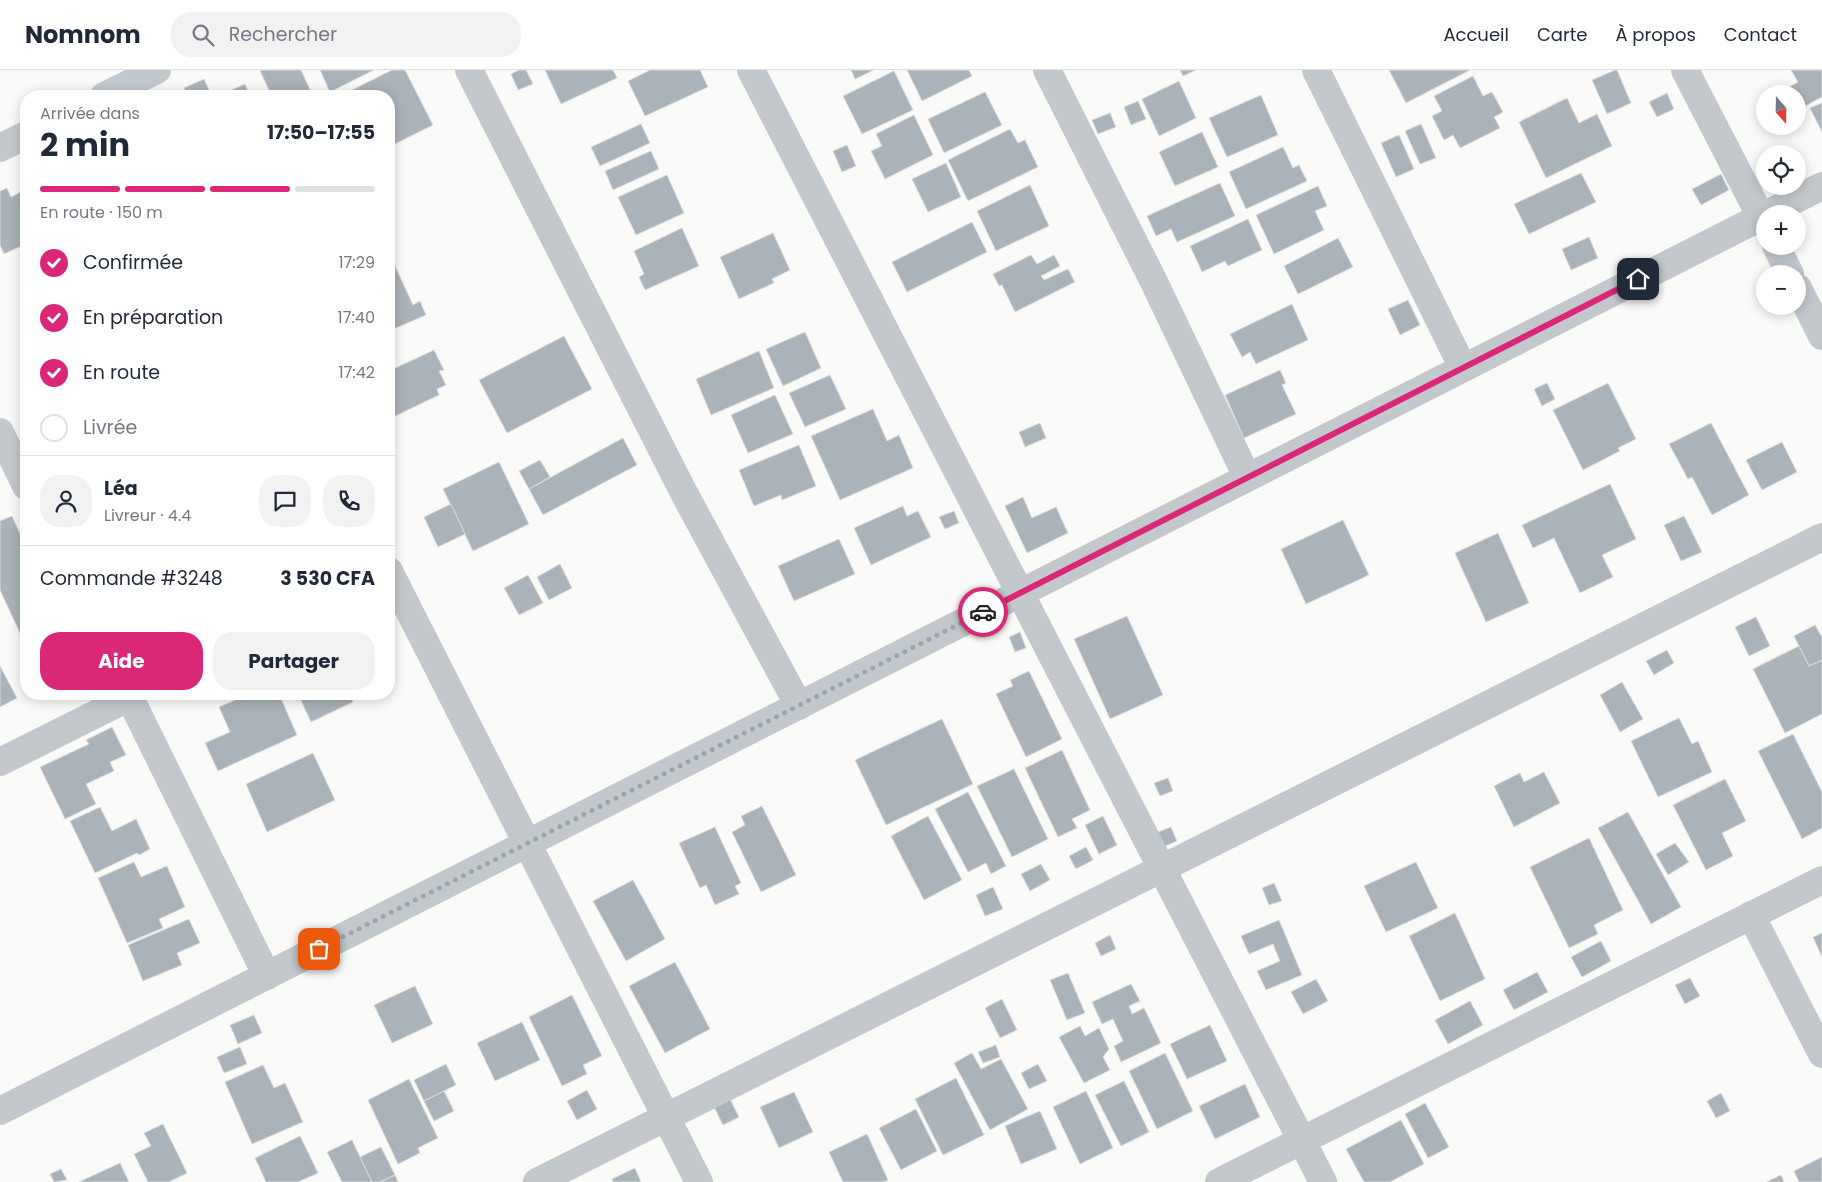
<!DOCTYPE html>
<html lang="fr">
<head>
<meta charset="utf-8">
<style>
	body { margin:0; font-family:Poppins,sans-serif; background:#f2f2f3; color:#1f2937; height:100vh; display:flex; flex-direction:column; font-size:19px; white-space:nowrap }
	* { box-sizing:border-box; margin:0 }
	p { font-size:16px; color:#747a83 }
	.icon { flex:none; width:28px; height:28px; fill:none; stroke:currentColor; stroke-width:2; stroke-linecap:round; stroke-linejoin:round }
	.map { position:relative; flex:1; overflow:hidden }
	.drawer { position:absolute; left:20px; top:20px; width:375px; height:610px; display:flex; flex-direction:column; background:#fff; border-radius:20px; box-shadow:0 2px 12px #0003 }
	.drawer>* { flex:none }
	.needle { width:32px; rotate:160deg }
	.controls { position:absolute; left:1756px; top:15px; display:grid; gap:10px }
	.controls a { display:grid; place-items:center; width:50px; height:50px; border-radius:50%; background:#fff; box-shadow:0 2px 12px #0003; font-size:25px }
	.pin { position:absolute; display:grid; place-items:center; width:42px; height:42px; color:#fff; margin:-21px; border-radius:10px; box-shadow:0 2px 8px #0006 }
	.courier { position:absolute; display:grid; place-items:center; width:50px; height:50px; margin:-25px; border:4px solid #db2777; border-radius:50%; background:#fff; color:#222; box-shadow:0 1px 6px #0007 }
	.overview em { font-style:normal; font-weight:700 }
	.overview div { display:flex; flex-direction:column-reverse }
	.overview { display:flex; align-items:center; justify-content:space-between; height:85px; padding:0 20px }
	h1 { font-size:32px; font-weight:700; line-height:38px }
	.bar { display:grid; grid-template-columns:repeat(4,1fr); gap:8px 5px; align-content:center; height:60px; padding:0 20px }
	.bar i { height:6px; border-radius:4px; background:#e0e1e3 }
	.bar .current { background:#db2777 }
	.bar p { grid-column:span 4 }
	.line { display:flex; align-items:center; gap:12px; padding:0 20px; border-top:1px solid #e0e1e3 }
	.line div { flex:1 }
	.round { display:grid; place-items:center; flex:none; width:52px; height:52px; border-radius:20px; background:#f2f2f3 }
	ol { padding:0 20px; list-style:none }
	li { display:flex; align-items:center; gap:15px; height:55px }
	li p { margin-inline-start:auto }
	li .icon { padding:5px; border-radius:50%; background:#db2777; color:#fff; stroke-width:4 }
	li:last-child { color:#747a83 }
	li i { width:28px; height:28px; border:2px solid #e0e1e3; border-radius:50% }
	.primary-button { display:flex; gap:10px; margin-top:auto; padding:10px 20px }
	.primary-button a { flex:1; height:58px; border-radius:20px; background:#db2777; color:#fff; font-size:20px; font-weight:700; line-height:58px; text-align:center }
	.primary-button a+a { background:#f2f2f3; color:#1f2937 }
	header { display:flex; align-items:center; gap:30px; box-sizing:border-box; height:70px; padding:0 25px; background:#fff; border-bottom:1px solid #e0e1e3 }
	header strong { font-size:24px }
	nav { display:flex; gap:28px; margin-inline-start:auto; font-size:18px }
	.search { width:350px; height:45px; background:#f2f2f3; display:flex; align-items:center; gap:12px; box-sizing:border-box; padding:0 18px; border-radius:20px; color:#747a83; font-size:19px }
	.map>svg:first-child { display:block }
	.building { fill:#aab3b9; stroke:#dcdcda }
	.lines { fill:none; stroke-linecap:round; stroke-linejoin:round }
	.minor { stroke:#c3c8cc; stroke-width:28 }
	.done { stroke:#99a4ac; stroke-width:5; stroke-dasharray:0 9 }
	.route { stroke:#db2777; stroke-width:6 }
</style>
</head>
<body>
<header>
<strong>Nomnom</strong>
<div class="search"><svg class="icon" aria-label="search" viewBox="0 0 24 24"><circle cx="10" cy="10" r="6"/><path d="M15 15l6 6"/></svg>Rechercher</div>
<nav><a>Accueil</a><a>Carte</a><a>À propos</a><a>Contact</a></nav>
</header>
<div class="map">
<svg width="1822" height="1112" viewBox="0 0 1822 1112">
	<rect width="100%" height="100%" fill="#fafaf8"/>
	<!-- building -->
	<g class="building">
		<polygon points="263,0 301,0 313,26 272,26 260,1"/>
		<polygon points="320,0 374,0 330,22"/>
		<polygon points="392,0 405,0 433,55 389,77 389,26 340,26"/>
		<polygon points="519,0 526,0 533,14 518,20 511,4"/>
		<polygon points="545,0 613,0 617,8 561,34"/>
		<polygon points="650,0 700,0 708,17 645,46 628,11"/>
		<polygon points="851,0 874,0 855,9"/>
		<polygon points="907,0 969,0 972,6 922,31"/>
		<polygon points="1180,0 1196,0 1183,6"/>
		<polygon points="1389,0 1470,0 1406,33"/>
		<polygon points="1615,0 1617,0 1631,33 1607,44 1592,10"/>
		<polygon points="1791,0 1822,0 1822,27 1798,40 1798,24 1777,24 1798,12"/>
		<polygon points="894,1 913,40 862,64 843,26"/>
		<polygon points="1473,6 1483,26 1492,22 1503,42 1494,47 1500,58 1460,78 1453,65 1444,70 1432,46 1442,41 1434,26"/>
		<polygon points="204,9 212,26 188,26 184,18"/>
		<polygon points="1179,11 1196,48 1159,66 1142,29"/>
		<polygon points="245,14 250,26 218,26"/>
		<polygon points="985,22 1002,55 944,83 928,49"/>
		<polygon points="1667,23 1674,39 1657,47 1649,32"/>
		<polygon points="1261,25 1278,65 1227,87 1209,48"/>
		<polygon points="1567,28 1579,53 1597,44 1612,76 1546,108 1519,52"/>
		<polygon points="1138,31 1146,49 1131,55 1124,37"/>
		<polygon points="1822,33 1822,62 1810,38"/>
		<polygon points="1110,43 1116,57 1098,64 1092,50"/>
		<polygon points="914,45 933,85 885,109 871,81 882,76 876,64"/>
		<polygon points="641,54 650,73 600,96 591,77"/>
		<polygon points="1421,54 1436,88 1420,94 1405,61"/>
		<polygon points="1010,59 1018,73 1025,70 1038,97 968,131 948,90"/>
		<polygon points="1202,62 1218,97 1175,116 1159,82"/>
		<polygon points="1399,65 1414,99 1396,107 1381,73"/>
		<polygon points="847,75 856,96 842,102 833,81"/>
		<polygon points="1283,77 1293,98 1299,95 1307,111 1246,139 1229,102"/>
		<polygon points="651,81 659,99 613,120 605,101"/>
		<polygon points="946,93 961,127 928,142 912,109"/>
		<polygon points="1581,103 1596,132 1529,164 1514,134"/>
		<polygon points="1721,104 1729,120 1701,135 1692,119"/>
		<polygon points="667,105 684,143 636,165 618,127"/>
		<polygon points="1220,113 1235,146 1177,172 1171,159 1156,166 1147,146"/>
		<polygon points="1030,115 1049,156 996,181 977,141"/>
		<polygon points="1318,116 1327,136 1315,141 1324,160 1274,184 1256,145"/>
		<polygon points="7,118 11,127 25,120 26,123 26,174 4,184 0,175 0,121"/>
		<polygon points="1248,149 1262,180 1228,196 1225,191 1202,202 1190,176"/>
		<polygon points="972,152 987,182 907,222 892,192"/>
		<polygon points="682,158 699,196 645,220 639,207 644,204 634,181"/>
		<polygon points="773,163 790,200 772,209 774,213 739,229 720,187"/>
		<polygon points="1589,167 1598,188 1571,200 1562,179"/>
		<polygon points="1338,168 1353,197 1298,224 1284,196"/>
		<polygon points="1031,185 1037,194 1054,185 1060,196 1041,206 1044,210 1068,199 1075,212 1015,242 1002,215 999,216 993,204"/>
		<polygon points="391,187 413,235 420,231 426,245 389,261 389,188"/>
		<polygon points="1408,230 1420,255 1400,265 1388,239"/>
		<polygon points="1292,234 1308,270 1256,294 1250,282 1242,287 1230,264"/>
		<polygon points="805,262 821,298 783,316 766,279"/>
		<polygon points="564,266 592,319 507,363 479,310"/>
		<polygon points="434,280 444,300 439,301 446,315 437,319 439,325 391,348 389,301"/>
		<polygon points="759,281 774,318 711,345 696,309"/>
		<polygon points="1280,300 1286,313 1282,315 1296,344 1244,368 1225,325"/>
		<polygon points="830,305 846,339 805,357 789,323"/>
		<polygon points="1547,313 1555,329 1542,336 1534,319"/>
		<polygon points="1608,313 1636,369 1618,378 1620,381 1583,400 1553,340"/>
		<polygon points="775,325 793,364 748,383 731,345"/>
		<polygon points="873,339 887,371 899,365 913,398 840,430 811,366"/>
		<polygon points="1040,353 1046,368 1025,377 1019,362"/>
		<polygon points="1711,353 1749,425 1712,445 1692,407 1688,409 1669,374"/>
		<polygon points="623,368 637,395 543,445 529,419"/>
		<polygon points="1782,372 1797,402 1762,420 1746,390"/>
		<polygon points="799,375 816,416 782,430 781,425 754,436 739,400"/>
		<polygon points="540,390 550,407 529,419 519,401"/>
		<polygon points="499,392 529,454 473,481 443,419"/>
		<polygon points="1610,414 1636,469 1602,485 1613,507 1580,523 1554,468 1533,478 1522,455"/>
		<polygon points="1023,427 1032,448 1056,437 1068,463 1027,483 1005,436"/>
		<polygon points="451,434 465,464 438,477 424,447"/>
		<polygon points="903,436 907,446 918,441 931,467 871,495 854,458"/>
		<polygon points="954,441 959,453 945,459 939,447"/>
		<polygon points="12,446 26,477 26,576 0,520 0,451"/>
		<polygon points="1684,446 1702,482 1681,491 1664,455"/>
		<polygon points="1343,450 1369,505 1306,534 1281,479"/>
		<polygon points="1498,463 1529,533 1486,552 1455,483"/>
		<polygon points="839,469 855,504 794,531 778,496"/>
		<polygon points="560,494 572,518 549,530 537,507"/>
		<polygon points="528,505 543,533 519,545 504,518"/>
		<polygon points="1127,546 1163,625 1110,649 1074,569"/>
		<polygon points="1756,547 1770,576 1749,586 1735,557"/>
		<polygon points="1815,555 1822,567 1822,590 1809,596 1794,566"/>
		<polygon points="1020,562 1026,578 1015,582 1009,567"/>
		<polygon points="1799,576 1809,596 1822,590 1822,644 1785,663 1753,599"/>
		<polygon points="1667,580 1674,593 1654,605 1646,591"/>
		<polygon points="0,596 17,628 0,637"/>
		<polygon points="1029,601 1062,669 1026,687 996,624 1013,616 1010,610"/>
		<polygon points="1622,612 1643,649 1620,662 1600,625"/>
		<polygon points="249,624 279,624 297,665 218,701 205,673 230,662 219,637"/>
		<polygon points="298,624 350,624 353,632 311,652"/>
		<polygon points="1679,648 1692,674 1698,671 1712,702 1658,727 1631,671"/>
		<polygon points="942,649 973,714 886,755 855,690"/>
		<polygon points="112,657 126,685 110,692 114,701 86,714 96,734 65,749 40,697 89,674 86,670"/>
		<polygon points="1793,664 1822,722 1822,758 1802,769 1758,681"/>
		<polygon points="1062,680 1090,740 1072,749 1077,758 1058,767 1025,698"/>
		<polygon points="313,683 335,730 267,762 246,714"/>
		<polygon points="1014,699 1048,769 1012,787 977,716"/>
		<polygon points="1544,702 1560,733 1514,757 1494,716 1520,703 1524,712"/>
		<polygon points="1168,708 1173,721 1160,726 1154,713"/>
		<polygon points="1725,709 1746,751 1722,763 1733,786 1706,800 1673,735"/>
		<polygon points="968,722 1006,796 991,804 986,793 968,802 935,739"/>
		<polygon points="762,736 796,805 761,822 732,762 745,755 741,746"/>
		<polygon points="100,737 112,761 136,749 150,779 139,785 137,783 95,803 70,751"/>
		<polygon points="1628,742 1681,837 1651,854 1598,758"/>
		<polygon points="928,746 962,810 924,830 891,766"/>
		<polygon points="1103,746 1117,775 1099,784 1085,755"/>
		<polygon points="715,757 741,813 735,816 739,824 715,835 706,815 700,818 679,773"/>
		<polygon points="1171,757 1177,771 1163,777 1158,762"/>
		<polygon points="1589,768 1623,840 1594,855 1598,864 1569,878 1530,797"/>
		<polygon points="1675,773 1689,792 1668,805 1656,784"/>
		<polygon points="1086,777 1093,790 1076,799 1069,786"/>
		<polygon points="134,792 141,807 167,796 185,837 159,849 163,858 127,873 98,808"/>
		<polygon points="1416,792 1438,838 1386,862 1364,816"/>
		<polygon points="1041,794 1050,810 1030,821 1021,804"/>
		<polygon points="633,810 665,869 626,891 593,831"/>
		<polygon points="1274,813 1282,831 1269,835 1262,818"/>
		<polygon points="993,817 1003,839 985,846 976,825"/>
		<polygon points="1455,843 1485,909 1440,931 1409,866"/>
		<polygon points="189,849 200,873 177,883 182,895 143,911 128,875"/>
		<polygon points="1279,850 1302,905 1266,920 1257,901 1280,891 1273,874 1249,884 1241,866"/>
		<polygon points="1822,863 1822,887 1813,867"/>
		<polygon points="1110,865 1116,879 1101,886 1095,873"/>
		<polygon points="1601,871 1611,891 1582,907 1571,887"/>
		<polygon points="675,892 710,959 665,983 629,916"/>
		<polygon points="1537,902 1548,922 1514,940 1503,920"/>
		<polygon points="1068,903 1085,943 1067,950 1050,910"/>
		<polygon points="1690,908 1700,926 1685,934 1675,915"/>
		<polygon points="1316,909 1328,931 1303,944 1291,922"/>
		<polygon points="1131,914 1140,931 1129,936 1132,944 1144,938 1161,973 1121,992 1114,976 1123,971 1113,949 1102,954 1092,932"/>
		<polygon points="415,916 433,954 392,973 374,935"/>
		<polygon points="572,925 602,986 583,995 587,1004 562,1016 529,947"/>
		<polygon points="1002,929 1017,960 1000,968 985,938"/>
		<polygon points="1470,931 1483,955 1448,974 1435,950"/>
		<polygon points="254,945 262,963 238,974 230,955"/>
		<polygon points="522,952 540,990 495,1011 477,973"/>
		<polygon points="1210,955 1227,991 1187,1009 1170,974"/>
		<polygon points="1080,956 1085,966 1099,958 1109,979 1103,987 1110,1000 1084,1013 1059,967"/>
		<polygon points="996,975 1000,987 983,993 978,982"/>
		<polygon points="240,977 247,994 224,1003 217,987"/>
		<polygon points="972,983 981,999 1001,989 1028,1039 990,1060 954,993"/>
		<polygon points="1165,983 1193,1041 1157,1059 1129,1001"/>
		<polygon points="446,994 456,1015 424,1031 414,1010"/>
		<polygon points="1038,994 1047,1011 1029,1019 1021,1003"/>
		<polygon points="263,995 274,1018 285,1013 303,1052 252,1074 225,1012"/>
		<polygon points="956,1008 984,1065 943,1085 915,1029"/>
		<polygon points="409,1009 438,1068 418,1078 420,1083 398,1094 368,1030"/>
		<polygon points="1124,1011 1149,1062 1121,1076 1095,1025"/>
		<polygon points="1245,1014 1260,1047 1215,1069 1199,1036"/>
		<polygon points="587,1020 597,1039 577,1050 567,1031"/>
		<polygon points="444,1021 454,1041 434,1051 424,1031"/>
		<polygon points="1086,1021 1113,1078 1080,1094 1053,1037"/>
		<polygon points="794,1022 813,1062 779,1078 760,1037"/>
		<polygon points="1721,1023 1730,1041 1716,1048 1707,1031"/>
		<polygon points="730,1029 739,1047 723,1055 714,1037"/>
		<polygon points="1425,1033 1449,1077 1428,1088 1405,1044"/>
		<polygon points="916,1039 937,1081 901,1100 879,1058"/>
		<polygon points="1040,1041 1057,1079 1021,1094 1005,1056"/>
		<polygon points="1401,1050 1424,1094 1390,1112 1364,1112 1346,1079"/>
		<polygon points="163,1054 187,1103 169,1112 148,1112 134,1084 151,1076 144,1063"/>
		<polygon points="867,1064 888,1110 883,1112 843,1112 829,1082"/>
		<polygon points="300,1066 318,1103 298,1112 266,1112 255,1088"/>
		<polygon points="352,1070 360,1087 372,1112 342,1112 327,1082"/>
		<polygon points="381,1077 395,1105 380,1112 372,1112 360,1087"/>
		<polygon points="1822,1087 1822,1112 1799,1112 1794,1101"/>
		<polygon points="120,1093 129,1112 79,1112"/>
		<polygon points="635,1098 641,1112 613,1112 612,1109"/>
		<polygon points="61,1099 67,1110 54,1112 50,1104"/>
		<polygon points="395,1105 398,1112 380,1112"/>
		<polygon points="1781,1105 1784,1112 1766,1112"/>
	</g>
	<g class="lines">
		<!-- minor -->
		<g class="minor">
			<polyline points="469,0 684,423 799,636"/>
			<polyline points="751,0 1323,1112"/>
			<polyline points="1047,0 1154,212 1247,407"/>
			<polyline points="1316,0 1463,298"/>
			<polyline points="1685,0 1765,155"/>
			<polyline points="104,26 157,0"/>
			<polyline points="0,78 26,65"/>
			<polyline points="1767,144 1822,116"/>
			<polyline points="1776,176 1790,204"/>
			<polyline points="1798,218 1822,266"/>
			<polyline points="0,362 26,416"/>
			<polyline points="389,501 699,1112"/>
			<polyline points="128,624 267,906"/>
			<polyline points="0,692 130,627"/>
			<polyline points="1751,845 1822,984"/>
			<polyline points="0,1041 1765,145"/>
			<polyline points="537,1112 1822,467"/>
			<polyline points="1219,1112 1822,810"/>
		</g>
	</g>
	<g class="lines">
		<!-- done -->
		<polyline class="done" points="319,879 983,542"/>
		<!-- route -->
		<polyline class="route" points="983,542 1638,209"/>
	</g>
</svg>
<div class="controls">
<a><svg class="needle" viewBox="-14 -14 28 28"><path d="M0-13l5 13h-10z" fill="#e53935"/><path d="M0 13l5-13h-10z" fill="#747a83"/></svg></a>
<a><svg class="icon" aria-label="locate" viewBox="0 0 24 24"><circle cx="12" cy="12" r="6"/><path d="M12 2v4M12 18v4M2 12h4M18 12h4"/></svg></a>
<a>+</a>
<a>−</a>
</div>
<div class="pin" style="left:319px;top:879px;background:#ea580c"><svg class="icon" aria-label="bag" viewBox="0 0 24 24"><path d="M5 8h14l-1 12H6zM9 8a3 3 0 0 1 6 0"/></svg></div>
<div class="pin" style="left:1638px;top:209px;background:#1f2937"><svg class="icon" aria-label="home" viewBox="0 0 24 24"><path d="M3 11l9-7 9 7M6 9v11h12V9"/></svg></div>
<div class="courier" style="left:983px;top:542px"><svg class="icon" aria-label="car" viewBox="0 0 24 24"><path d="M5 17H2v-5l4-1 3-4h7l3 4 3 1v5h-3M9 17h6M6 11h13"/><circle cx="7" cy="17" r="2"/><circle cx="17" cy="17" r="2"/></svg></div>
<section class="drawer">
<div class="overview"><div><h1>2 min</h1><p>Arrivée dans</p></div><em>17:50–17:55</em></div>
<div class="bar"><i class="current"></i><i class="current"></i><i class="current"></i><i></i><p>En route · 150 m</p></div>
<ol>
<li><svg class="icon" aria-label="check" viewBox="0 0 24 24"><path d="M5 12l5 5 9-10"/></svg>Confirmée<p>17:29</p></li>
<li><svg class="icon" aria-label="check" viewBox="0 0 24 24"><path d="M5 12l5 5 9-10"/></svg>En préparation<p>17:40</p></li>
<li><svg class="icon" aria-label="check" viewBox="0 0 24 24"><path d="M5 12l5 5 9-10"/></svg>En route<p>17:42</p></li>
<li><i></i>Livrée</li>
</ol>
<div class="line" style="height:90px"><a class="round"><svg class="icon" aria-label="person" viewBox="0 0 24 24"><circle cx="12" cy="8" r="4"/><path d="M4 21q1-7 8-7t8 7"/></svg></a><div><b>Léa</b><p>Livreur · 4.4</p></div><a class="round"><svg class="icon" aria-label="chat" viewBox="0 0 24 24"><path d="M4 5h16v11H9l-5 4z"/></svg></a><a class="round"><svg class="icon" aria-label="phone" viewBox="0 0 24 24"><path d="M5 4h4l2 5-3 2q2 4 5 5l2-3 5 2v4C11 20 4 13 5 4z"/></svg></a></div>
<div class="line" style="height:65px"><div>Commande #3248</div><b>3 530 CFA</b></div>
<div class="primary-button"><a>Aide</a><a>Partager</a></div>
</section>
</div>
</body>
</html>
